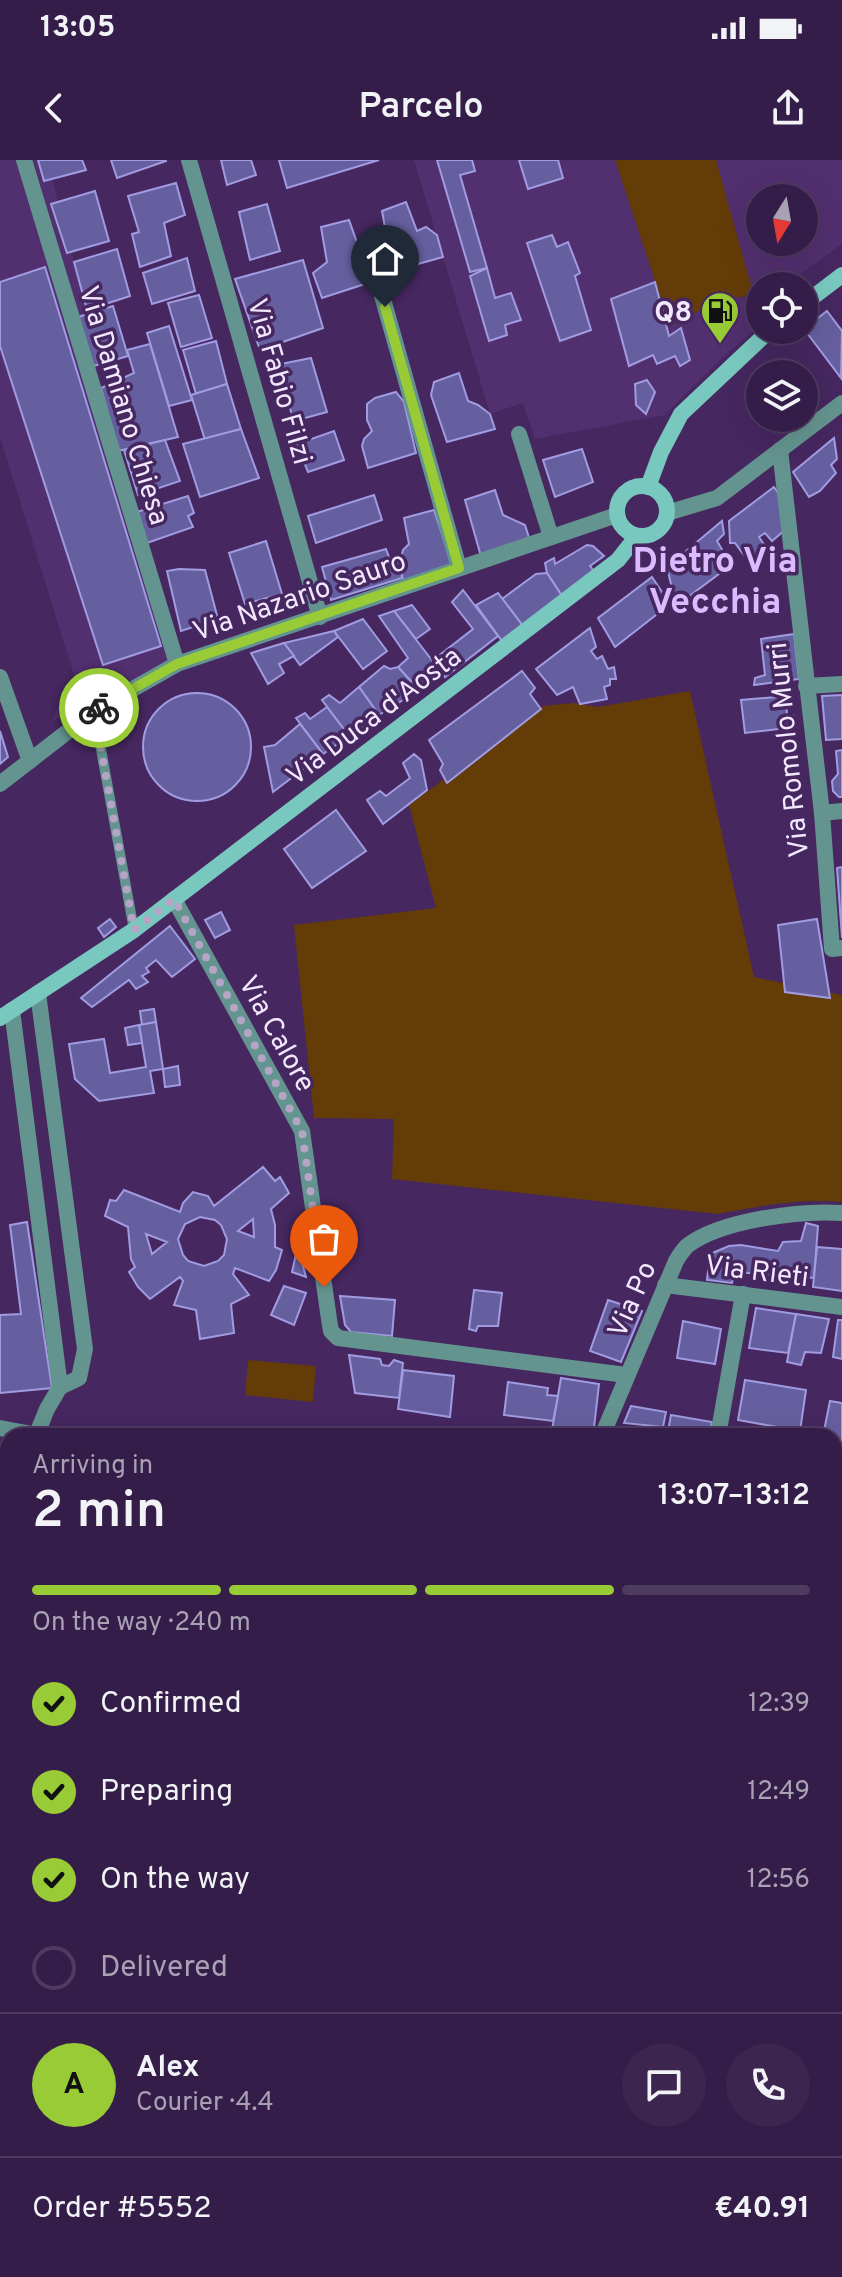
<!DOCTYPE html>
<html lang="en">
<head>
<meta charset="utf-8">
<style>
	body { margin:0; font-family:Overpass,sans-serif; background:#3c264f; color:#f1f3f6; height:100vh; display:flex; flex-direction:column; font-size:30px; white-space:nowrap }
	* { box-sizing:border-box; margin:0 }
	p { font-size:26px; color:#a9a2b4 }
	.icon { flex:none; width:44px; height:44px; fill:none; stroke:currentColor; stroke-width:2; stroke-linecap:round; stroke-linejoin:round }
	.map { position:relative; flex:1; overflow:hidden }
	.drawer { position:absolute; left:0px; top:1268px; width:842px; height:850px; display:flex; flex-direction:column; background:#341d48; border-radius:24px 24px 0 0; box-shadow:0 8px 32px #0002,0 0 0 2px #4e3b60 }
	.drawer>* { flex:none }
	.needle { width:52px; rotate:191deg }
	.tools { position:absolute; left:746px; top:24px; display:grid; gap:16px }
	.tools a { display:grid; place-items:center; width:72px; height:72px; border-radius:50%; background:#341d48; box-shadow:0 8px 32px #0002,0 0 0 2px #4e3b60; font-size:40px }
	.pin { position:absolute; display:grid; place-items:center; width:68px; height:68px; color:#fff; margin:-82px -34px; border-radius:50% 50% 50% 0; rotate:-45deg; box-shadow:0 0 8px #0007 }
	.pin .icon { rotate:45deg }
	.courier { position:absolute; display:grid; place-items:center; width:80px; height:80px; margin:-40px; border:6px solid #99cb36; border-radius:50%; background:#fff; color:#222; box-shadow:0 2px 10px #0007 }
	.overview em { font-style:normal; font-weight:600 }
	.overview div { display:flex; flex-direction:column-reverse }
	.overview { display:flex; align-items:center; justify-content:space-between; height:136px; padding:0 32px }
	h1 { font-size:52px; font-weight:600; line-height:60px }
	.bar { display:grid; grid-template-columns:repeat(4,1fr); gap:12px 8px; align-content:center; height:96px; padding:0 32px }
	.bar i { height:10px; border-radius:6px; background:#4e3b60 }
	.bar .on { background:#99cb36 }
	.bar p { grid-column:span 4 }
	.line { display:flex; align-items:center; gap:20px; padding:0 32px; border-top:2px solid #4e3b60 }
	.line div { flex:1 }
	.round { display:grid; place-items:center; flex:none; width:84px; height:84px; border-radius:42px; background:#3c264f }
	ol { padding:0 32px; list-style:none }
	li { display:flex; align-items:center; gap:24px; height:88px }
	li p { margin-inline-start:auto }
	li .icon { padding:8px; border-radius:50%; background:#99cb36; color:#111; stroke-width:4 }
	li:last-child { color:#a9a2b4 }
	li i { width:44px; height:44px; border:4px solid #4e3b60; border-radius:50% }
	.status { display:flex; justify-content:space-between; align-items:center; height:56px; padding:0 40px; background:#341d48; direction:ltr }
	.status svg { height:22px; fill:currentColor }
	header { display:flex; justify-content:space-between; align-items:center; height:104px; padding:0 32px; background:#341d48; font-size:36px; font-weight:600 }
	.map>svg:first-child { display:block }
	.built { fill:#522f6f; fill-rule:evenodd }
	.green { fill:#643c08 }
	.building { fill:#655f9f; stroke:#a19ce2; stroke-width:2; fill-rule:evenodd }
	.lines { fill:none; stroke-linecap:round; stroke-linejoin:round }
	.lane { stroke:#64948f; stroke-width:10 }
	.street { stroke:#64948f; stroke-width:16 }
	.secondary { stroke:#79c8bf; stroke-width:16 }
	.done { stroke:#b6a4c6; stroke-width:8; stroke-dasharray:0 14.4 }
	.route { stroke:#99cb36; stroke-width:10 }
	.labels { text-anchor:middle; stroke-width:7; stroke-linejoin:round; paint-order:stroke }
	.poi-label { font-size:28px; font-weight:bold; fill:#f2e8fd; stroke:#462760; text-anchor:end }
	.street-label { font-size:28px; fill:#f2e8fd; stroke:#462760 }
	.district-label { font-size:36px; font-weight:bold; fill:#dcbaff; stroke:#462760 }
</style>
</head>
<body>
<div class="status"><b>13:05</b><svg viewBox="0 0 49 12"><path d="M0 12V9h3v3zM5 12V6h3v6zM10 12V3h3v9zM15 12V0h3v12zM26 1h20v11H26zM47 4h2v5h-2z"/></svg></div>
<header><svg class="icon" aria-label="back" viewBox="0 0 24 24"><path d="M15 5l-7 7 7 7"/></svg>Parcelo<svg class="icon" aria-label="share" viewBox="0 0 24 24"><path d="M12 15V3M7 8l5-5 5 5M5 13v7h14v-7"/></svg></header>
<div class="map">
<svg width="842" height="2117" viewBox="0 0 842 2117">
	<rect width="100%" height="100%" fill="#462760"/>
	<!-- built -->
	<g class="built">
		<polygon points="0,0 47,0 87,150 100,227 181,496 101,554 92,530 73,535 68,550 51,563 74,515 0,277"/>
		<path d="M414 0H615L670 166 724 138 753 136 716 0H842V84L783 126H760V142L757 145 760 165 721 199 665 255 535 279 523 243 490 254ZM760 38H804V82H760Z"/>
	</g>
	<!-- green -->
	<g class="green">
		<polygon points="615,0 716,0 754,136 724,138 670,166"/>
		<path d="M690 531 754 817 842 835V1042C800 1038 759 1046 718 1054L392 1019 394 959 314 958 294 765 436 748 409 645 543 546 573 543 598 547Z"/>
		<polygon points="248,1200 316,1206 313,1242 245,1235"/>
	</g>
	<!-- building -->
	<g class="building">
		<polygon points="38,0 82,0 86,10 44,21"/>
		<polygon points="111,0 166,0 166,1 117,18"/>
		<polygon points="221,0 251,0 256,15 227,25"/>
		<polygon points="279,0 379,0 287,28"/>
		<polygon points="437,0 472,0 475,11 460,15 487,108 470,112"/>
		<polygon points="519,0 558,0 563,18 528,29"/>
		<polygon points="176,23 185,55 164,63 171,96 140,107 132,74 139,72 128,36"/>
		<polygon points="95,31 109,81 67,93 51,44"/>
		<polygon points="406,42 417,71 426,67 437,75 443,97 393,111 382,51"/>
		<polygon points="267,44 280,91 250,100 239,52"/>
		<polygon points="349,60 371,122 322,138 313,113 327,102 321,67"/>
		<polygon points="552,75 557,87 568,82 580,113 575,116 591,170 560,181 527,83"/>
		<polygon points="117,89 130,136 87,150 74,102"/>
		<polygon points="187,98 195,131 152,144 143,113"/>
		<polygon points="303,100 323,168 260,190 235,119"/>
		<polygon points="45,107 161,486 103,505 0,186 0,122"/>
		<polygon points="487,108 495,138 511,133 521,160 505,165 507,175 489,181 470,116"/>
		<polygon points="655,122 669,176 681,168 690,200 680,206 675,196 657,204 653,195 629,206 611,139"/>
		<polygon points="199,135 212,178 181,187 168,143"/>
		<polygon points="113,146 128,196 90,207 75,158"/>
		<polygon points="827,151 842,171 841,218 804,169"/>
		<polygon points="169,166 192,240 169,246 147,173"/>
		<polygon points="216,181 227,224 196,234 183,190"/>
		<polygon points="150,184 178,277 118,291 101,228 134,213 127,190"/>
		<polygon points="311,198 327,252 294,261 276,205"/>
		<polygon points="459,213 468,241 478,245 490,254 495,269 447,282 431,235 434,222"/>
		<polygon points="647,220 655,232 646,254 636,245 635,224"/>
		<polygon points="227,224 241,269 205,280 191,235"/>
		<polygon points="396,232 404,242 416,293 368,308 362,286 364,279 372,271 367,260 367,244 375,238"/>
		<polygon points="241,269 259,318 200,337 183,284"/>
		<polygon points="334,271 344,300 308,312 297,284"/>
		<polygon points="834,278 837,299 831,305 836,313 820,331 809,337 793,312"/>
		<polygon points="165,280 180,321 138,335 124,290"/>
		<polygon points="582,289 593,322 555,337 543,300"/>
		<polygon points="774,327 783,340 786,369 772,381 765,373 759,377 769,392 752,406 735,383 730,383 729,361"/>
		<polygon points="495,330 503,355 525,365 531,384 482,400 465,340"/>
		<polygon points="374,335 382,360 316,383 308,356"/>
		<polygon points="188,336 194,353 188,356 193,367 147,383 137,352"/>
		<polygon points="434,350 454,410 404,428 400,402 403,390 409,384 404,358"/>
		<polygon points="722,361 724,374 717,381 731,405 676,446 667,407"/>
		<polygon points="266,381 282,434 245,444 229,393"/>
		<polygon points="587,385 593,386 604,396 590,406 594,411 562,436 547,413 545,403 554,398 555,404"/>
		<polygon points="386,389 391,403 400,402 402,418 331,440 322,407"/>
		<polygon points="179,409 205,410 218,459 181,471 167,411"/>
		<polygon points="547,413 562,436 523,466 502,439 536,414"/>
		<polygon points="652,417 670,444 615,487 598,458"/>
		<polygon points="463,430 498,476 445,517 432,501 473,469 452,442"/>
		<polygon points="498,433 523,466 502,481 476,445"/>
		<polygon points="412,445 430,469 416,479 394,451"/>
		<polygon points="394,451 441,512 419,530 398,507 408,498 379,456"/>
		<polygon points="363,459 387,491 363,509 334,471"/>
		<polygon points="590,468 596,487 591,491 597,499 602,496 608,509 614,507 616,519 610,519 610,525 604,527 607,539 580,544 573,527 557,535 536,509"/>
		<polygon points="334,471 338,477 300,505 284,483"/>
		<polygon points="794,474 799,519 754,525 755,518 765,515 761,479"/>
		<polygon points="284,483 294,496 279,504 284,513 268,524 251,493"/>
		<polygon points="384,506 390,509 398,507 419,530 379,555 359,527"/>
		<polygon points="522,511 535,528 530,534 541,549 447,623 440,610 443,604 429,580"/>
		<polygon points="359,527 379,555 349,576 322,540 329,535 340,543"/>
		<circle cx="197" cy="587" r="54"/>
		<polygon points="842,535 842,579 826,580 822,536"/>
		<polygon points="786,536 787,555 794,556 796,567 745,573 741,540"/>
		<polygon points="327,547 349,576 323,594 296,558 305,553 310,559"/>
		<polygon points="300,564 323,594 273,632 264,587 275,585"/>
		<polygon points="0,571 8,597 0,604"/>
		<polygon points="842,590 842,637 839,637 833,631 832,621 838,614 836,591"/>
		<polygon points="414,594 421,600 427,630 383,664 367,640 380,631 386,636 410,618 403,603"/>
		<polygon points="336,650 366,691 312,728 284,689"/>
		<polygon points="842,707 842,778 837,708"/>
		<polygon points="221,752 230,770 215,778 205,760"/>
		<polygon points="110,759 116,767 104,777 98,768"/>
		<polygon points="817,759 830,838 785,832 778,765"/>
		<polygon points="170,766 195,799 172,817 156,800 146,808 149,812 142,816 148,822 136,829 129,820 92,847 81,838"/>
		<polygon points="154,849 156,862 142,865 140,851"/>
		<polygon points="156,862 163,909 150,911 154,933 99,941 75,919 69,884 104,879 110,913 146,907 139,865"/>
		<polygon points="139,865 142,883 128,885 125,868"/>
		<polygon points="178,906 180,925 165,927 163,909"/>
		<path d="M263 1007 275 1021 280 1017 289 1033 271 1049 275 1065V1087L282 1090 276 1110 269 1121 235 1108 233 1114 249 1135 231 1144 234 1173 200 1179 196 1150 174 1145 183 1121 180 1117 150 1139 138 1127 129 1112 135 1107 131 1099 128 1067 105 1056 110 1040 116 1041 124 1030 180 1052 183 1043 193 1032 208 1036 214 1046ZM200 1057 215 1060 221 1065 227 1079 224 1095 218 1101 204 1106 188 1101 183 1095 178 1079 185 1064ZM253 1059 254 1077 238 1071ZM146 1074 167 1082 152 1094Z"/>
		<polygon points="27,1062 52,1228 0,1233 0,1155 21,1154 10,1065"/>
		<polygon points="806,1063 818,1066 814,1118 735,1112 732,1123 707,1120 710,1094 729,1086 741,1085 778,1091 783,1082 801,1081"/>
		<polygon points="817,1087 842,1089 842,1131 813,1127"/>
		<polygon points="301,1092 302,1102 306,1117 292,1112 296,1094"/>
		<polygon points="284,1126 306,1133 294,1165 271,1155"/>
		<polygon points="474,1130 502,1133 498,1166 478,1166 476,1171 469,1169"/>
		<polygon points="340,1136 395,1140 392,1176 351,1172 345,1165"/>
		<polygon points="608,1140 642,1151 621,1202 590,1191"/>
		<polygon points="756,1148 796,1154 788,1193 749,1188"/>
		<polygon points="796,1154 829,1159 821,1193 805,1192 801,1205 787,1202"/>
		<polygon points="838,1160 842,1160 842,1199 833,1197"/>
		<polygon points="683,1161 721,1169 715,1204 677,1198"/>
		<polygon points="349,1195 380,1199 382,1205 389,1206 394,1200 403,1203 399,1238 355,1233"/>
		<polygon points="403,1210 454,1216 450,1257 398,1249"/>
		<polygon points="561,1218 599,1224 593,1276 551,1276"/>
		<polygon points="745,1220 806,1230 800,1271 738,1260"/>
		<polygon points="508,1222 548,1228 547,1235 558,1236 553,1261 504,1255"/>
		<polygon points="830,1241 842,1243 842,1284 834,1283 834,1276 823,1276"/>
		<polygon points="631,1246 666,1252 663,1267 624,1263"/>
		<polygon points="671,1255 712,1262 709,1276 667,1276"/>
		<polygon points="834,1356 842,1359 842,1391 836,1415"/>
		<polygon points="0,1390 8,1464 8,1585 4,1585 4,1590 8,1589 8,1603 0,1604"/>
		<polygon points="834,1571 842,1575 840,1628 834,1626"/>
		<polygon points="834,1792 842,1794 841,1811 834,1809"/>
		<rect x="0" y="1839" width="8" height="23"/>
		<polygon points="0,1885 8,1885 8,1923 6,1919 0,1920"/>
		<polygon points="8,1941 8,1967 5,1968 2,1962 0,1963 0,1944"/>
		<polygon points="841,1983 842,1983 842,2042 834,2039 834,2005"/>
		<polygon points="0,1993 8,1994 8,2035 0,2035"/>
		<polygon points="834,2051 842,2054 842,2113 834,2110"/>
		<polygon points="0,2060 8,2060 8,2095 2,2095 0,2087"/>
		<polygon points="31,2110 41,2110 41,2116 30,2116"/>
		<polygon points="312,2110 334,2110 334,2117 311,2117"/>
		<polygon points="362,2110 404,2110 403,2117 361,2117"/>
		<polygon points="563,2110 585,2110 583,2117"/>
		<polygon points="612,2110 678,2110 691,2116 625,2117"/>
		<polygon points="701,2110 721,2117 698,2117"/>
		<polygon points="775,2110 817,2110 815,2117 773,2117"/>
		<polygon points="177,2111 177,2117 118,2117 118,2114"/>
		<rect x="245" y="2111" width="17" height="6"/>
		<polygon points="93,2115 93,2117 53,2117 53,2116"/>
	</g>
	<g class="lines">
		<!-- lane -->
		<polyline class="lane" points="94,551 134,770"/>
		<!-- street -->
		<g class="street">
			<polyline points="24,0 177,504"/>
			<polyline points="189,0 320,457"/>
			<polyline points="377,118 459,408"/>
			<polyline points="519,274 551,377"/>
			<polyline points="780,290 822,653 832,789 842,788"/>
			<polyline points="667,353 717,338 842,243"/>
			<polyline points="0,517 30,601"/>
			<polyline points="806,526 842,524"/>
			<polyline points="0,624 94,551 177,504 617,355"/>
			<polyline points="822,653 842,651"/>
			<polyline points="174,739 302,971 329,1159 331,1171 338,1178 626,1215"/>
			<polyline points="38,833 85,1189 79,1218 60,1227"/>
			<polyline points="12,850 60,1227 47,1249 36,1276"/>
			<polyline points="665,1125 842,1147"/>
			<polyline points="0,1268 37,1275"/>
			<path d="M602 1276 676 1101C679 1096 683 1090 687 1086 720 1060 801 1050 842 1053"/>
			<polyline points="718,1276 743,1134"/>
			<polyline points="834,1478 842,1452"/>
			<polyline points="0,1702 8,1697"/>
			<polyline points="834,1953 842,1954"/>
			<polyline points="0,2047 8,2047"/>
			<polyline points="525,2110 547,2117"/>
			<polyline points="348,2117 349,2110"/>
			<polyline points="763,2117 765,2110"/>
		</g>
		<!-- secondary -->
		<g class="secondary">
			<polyline points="804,144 842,115"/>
			<circle cx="642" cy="351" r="25"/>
			<polyline points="648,327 661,292 681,254 770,170"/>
			<polyline points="0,858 134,770 618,400 637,376"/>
		</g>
	</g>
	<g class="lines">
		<!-- done -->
		<polyline class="done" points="99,548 94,551 134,770 174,739 302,971 324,1127"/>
		<!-- route -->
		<polyline class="route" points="99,548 177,504 459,408 385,147"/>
	</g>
	<!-- icons -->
	<defs>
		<symbol id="fuel-pin" viewBox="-11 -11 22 30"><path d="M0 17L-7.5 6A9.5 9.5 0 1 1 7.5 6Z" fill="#99cb36" stroke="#462760"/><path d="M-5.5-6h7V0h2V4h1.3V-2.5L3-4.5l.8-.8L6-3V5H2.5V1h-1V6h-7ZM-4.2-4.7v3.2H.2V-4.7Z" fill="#111"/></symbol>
	</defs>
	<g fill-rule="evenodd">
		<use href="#fuel-pin" x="698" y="129" width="44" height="60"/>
	</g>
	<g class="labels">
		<!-- poi labels -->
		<g class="poi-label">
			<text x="692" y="161">Q8</text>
		</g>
		<!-- street labels -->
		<g class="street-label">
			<text transform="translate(281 221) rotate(74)" y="10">Via Fabio Filzi</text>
			<text transform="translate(125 245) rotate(73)" y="10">Via Damiano Chiesa</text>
			<text transform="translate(299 435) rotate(-19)" y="10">Via Nazario Sauro</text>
			<text transform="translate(373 555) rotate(-37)" y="10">Via Duca d'Aosta</text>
			<text transform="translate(787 590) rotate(-96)" y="10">Via Romolo Murri</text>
			<text transform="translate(278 873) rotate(61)" y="10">Via Calore</text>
			<text transform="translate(757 1110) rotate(7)" y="10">Via Rieti</text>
			<text transform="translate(631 1139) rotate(-66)" y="10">Via Po</text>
		</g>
		<!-- district labels -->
		<g class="district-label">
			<text x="715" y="412">Dietro Via<tspan x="715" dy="41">Vecchia</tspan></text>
		</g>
	</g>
</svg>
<div class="tools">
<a><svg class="needle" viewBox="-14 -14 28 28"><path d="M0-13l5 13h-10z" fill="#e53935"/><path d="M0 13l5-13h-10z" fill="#a9a2b4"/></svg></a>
<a><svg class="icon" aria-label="locate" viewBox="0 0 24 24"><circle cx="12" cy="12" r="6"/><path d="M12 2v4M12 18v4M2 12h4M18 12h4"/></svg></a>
<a><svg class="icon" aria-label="layers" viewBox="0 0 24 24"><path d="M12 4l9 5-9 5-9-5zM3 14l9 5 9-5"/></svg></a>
</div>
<div class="pin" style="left:324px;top:1127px;background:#ea580c"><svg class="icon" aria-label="bag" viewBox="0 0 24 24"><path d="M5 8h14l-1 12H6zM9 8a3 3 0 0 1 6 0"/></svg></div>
<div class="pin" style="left:385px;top:147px;background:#1f2937"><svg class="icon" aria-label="home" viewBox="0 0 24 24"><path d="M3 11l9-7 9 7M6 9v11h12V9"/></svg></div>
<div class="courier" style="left:99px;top:548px"><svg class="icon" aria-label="bike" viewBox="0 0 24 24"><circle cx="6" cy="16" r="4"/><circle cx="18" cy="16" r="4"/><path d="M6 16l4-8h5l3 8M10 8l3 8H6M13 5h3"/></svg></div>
<section class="drawer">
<div class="overview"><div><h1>2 min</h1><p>Arriving in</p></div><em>13:07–13:12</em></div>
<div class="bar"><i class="on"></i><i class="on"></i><i class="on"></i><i></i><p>On the way · 240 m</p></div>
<ol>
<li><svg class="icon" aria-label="check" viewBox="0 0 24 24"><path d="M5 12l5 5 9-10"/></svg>Confirmed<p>12:39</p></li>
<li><svg class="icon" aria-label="check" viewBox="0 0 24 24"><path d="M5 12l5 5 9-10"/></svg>Preparing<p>12:49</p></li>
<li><svg class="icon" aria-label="check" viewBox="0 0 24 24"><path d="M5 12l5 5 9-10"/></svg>On the way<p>12:56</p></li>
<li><i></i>Delivered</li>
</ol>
<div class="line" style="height:144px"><b class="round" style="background:#99cb36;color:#111">A</b><div><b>Alex</b><p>Courier · 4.4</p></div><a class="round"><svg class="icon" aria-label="chat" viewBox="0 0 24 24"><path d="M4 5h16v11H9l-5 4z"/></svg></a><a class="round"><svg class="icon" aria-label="phone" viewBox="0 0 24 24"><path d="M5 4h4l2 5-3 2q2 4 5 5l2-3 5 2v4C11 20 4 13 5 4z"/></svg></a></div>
<div class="line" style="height:104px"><div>Order #5552</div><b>€40.91</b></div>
</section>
</div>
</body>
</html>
